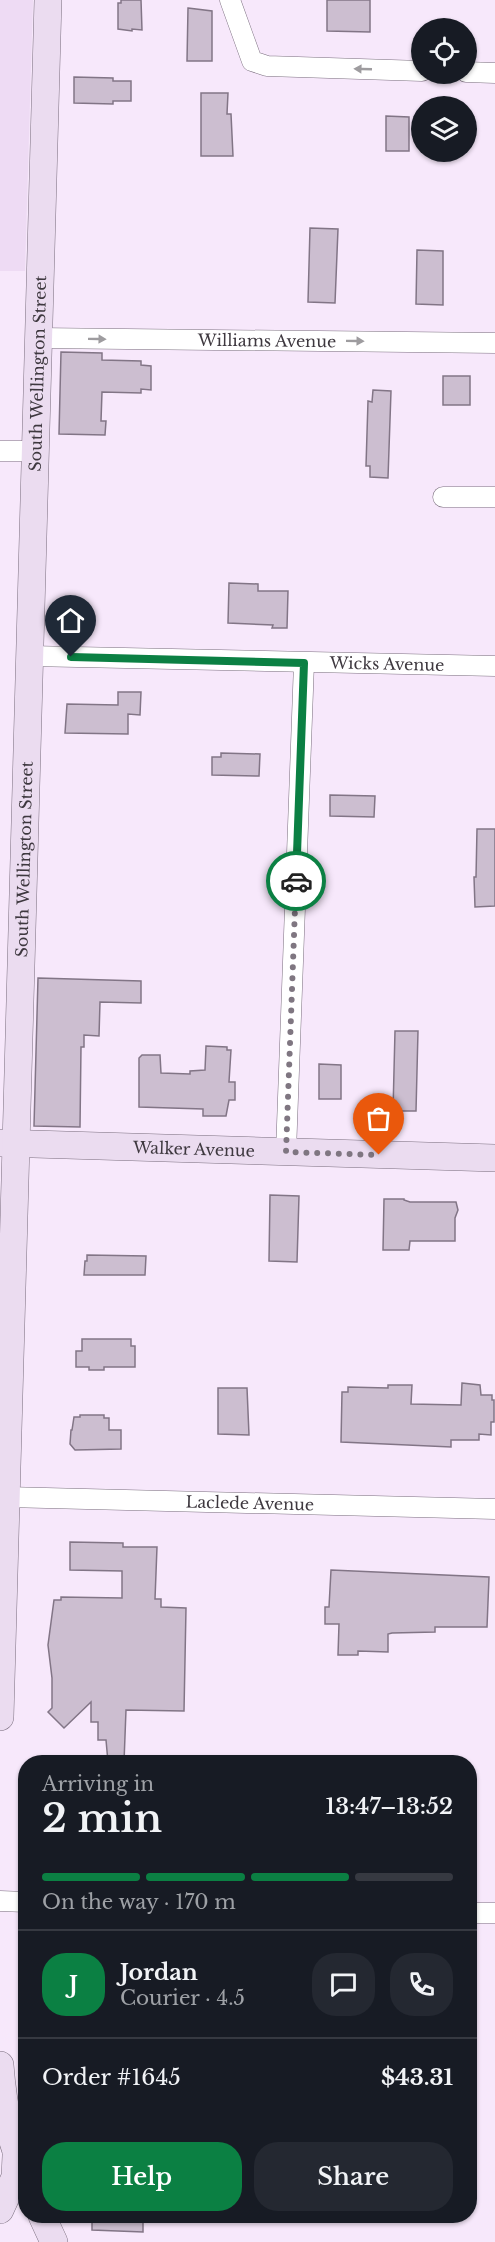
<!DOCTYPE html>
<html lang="en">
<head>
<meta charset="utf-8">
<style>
	body { margin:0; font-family:"Libre Baskerville",serif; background:#242831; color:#f1f3f6; height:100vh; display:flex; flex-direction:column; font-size:22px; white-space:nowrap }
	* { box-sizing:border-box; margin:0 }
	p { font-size:20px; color:#9ea1a6 }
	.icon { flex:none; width:33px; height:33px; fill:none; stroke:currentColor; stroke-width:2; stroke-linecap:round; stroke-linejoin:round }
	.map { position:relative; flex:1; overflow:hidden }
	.sheet { position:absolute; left:18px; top:1755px; width:459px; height:468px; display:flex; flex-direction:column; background:#171b24; border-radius:24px; box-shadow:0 2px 4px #0004 }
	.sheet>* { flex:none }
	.fabs { position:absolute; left:411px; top:18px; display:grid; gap:12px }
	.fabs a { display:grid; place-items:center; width:66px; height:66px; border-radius:50%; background:#171b24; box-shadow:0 2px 4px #0004; font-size:30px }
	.pin { position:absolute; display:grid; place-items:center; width:51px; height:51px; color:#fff; margin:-62px -26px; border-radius:50% 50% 50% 0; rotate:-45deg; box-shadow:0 0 6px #0007 }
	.pin .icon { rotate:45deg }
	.courier { position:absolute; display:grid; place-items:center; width:60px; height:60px; margin:-30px; border:4px solid #0b8043; border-radius:50%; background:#fff; color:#222; box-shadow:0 2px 8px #0007 }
	.headline em { font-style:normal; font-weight:600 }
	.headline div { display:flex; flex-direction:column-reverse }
	.headline { display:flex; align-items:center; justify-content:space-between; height:102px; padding:0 24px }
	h1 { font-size:39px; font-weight:600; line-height:45px }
	.bar { display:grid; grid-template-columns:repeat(4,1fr); gap:9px 6px; align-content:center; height:72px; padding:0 24px }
	.bar i { height:8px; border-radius:4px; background:#363941 }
	.bar .active { background:#0b8043 }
	.bar p { grid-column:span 4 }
	.line { display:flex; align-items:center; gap:15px; padding:0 24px; border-top:2px solid #363941 }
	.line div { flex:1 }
	.round { display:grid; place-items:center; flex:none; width:63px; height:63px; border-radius:24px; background:#242831 }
	.button { display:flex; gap:12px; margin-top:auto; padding:12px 24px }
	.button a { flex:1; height:69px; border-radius:24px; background:#0b8043; color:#fff; font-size:24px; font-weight:600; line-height:69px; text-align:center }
	.button a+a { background:#242831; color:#f1f3f6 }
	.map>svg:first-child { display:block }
	.built { fill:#eedbf4 }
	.building { fill:#ccbed0; stroke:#827586; stroke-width:1.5 }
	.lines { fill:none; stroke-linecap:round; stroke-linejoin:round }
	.street-casing { stroke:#7b6f7f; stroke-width:21 }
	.secondary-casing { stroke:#7b6f7f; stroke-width:28 }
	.street { stroke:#fff; stroke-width:20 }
	.secondary { stroke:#ebdcf0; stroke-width:27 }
	.oneway { fill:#9e9c9f }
	.done { stroke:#7f7681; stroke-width:6; stroke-dasharray:0 10.8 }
	.route { stroke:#0b8043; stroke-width:8 }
	.labels { text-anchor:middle; stroke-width:6; stroke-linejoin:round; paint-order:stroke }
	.street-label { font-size:16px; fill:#3e383f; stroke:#fff }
</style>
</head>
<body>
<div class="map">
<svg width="495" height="2242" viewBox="0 0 495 2242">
	<rect width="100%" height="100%" fill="#f7e8fb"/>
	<!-- built -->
	<polygon class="built" points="0,0 33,0 25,271 0,271"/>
	<!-- building -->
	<g class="building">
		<polygon points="121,0 141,0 142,30 132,29 132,31 118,29 118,3 121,3"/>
		<polygon points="327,0 370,0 370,32 327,31"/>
		<polygon points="188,8 212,11 212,61 187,61"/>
		<polygon points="74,77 113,78 113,81 131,81 131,101 113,101 113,104 74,103"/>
		<polygon points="201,93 228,93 227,114 231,114 233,156 201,156"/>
		<polygon points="386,116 409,117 409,151 386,151"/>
		<polygon points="310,228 338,229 335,303 308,302"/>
		<polygon points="417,250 443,251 443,305 416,304"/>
		<polygon points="61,352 102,353 102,360 141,361 141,365 151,366 151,390 141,389 141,393 102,392 101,421 106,421 105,435 59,434"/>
		<rect x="443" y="376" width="27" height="29"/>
		<polygon points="373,390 391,391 388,478 370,477 370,466 366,466 368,401 372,402"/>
		<polygon points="229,583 258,584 258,591 288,591 287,628 272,628 273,625 228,623"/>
		<polygon points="118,692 141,692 140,715 128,714 128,734 65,733 67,704 118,705"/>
		<polygon points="221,753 260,754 259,776 212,775 212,757 221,757"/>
		<polygon points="330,795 375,796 374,817 330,816"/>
		<polygon points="477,829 495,829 495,906 475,907 474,877 476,877"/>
		<polygon points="38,978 141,981 141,1003 100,1002 99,1036 84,1035 84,1047 81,1047 80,1127 34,1126"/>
		<polygon points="395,1031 418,1031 416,1111 393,1111"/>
		<polygon points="206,1046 227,1047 227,1050 231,1050 229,1082 235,1082 235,1100 229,1100 226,1116 203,1116 203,1109 139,1107 139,1058 142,1055 160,1055 161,1073 190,1074 190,1071 205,1070"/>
		<polygon points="319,1064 341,1065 341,1099 319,1099"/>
		<polygon points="270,1195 299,1196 297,1262 269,1261"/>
		<polygon points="384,1199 404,1199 404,1200 410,1202 456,1202 458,1210 455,1218 455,1241 410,1241 409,1250 383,1250"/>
		<polygon points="87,1255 146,1256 145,1275 84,1275 85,1261 87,1261"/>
		<polygon points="82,1339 131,1339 131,1346 135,1346 135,1367 104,1367 104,1370 89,1370 89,1367 76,1367 76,1351 82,1351"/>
		<polygon points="462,1383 480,1385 481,1395 492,1395 492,1400 494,1400 494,1422 491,1422 491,1435 479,1434 479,1440 451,1440 451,1447 341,1442 342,1392 348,1392 348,1387 388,1388 388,1385 412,1385 411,1404 461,1405"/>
		<polygon points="218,1388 247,1388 249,1435 218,1434"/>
		<polygon points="80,1415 104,1415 104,1418 109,1418 109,1430 121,1430 121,1449 75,1450 70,1444 71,1430 72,1430 74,1417 80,1417"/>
		<polygon points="70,1542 123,1543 123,1547 157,1547 155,1599 161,1599 161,1607 186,1608 184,1711 126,1710 124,1762 108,1762 106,1740 98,1740 98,1722 91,1722 91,1702 64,1728 48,1712 52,1708 52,1678 48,1645 54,1600 61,1600 61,1597 122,1598 122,1571 70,1570"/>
		<polygon points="331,1570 489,1577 487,1627 435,1627 435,1632 392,1633 388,1634 388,1652 358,1651 358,1655 338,1655 339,1624 325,1624 325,1607 329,1607"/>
		<polygon points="92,2216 143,2216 143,2232 92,2230"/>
	</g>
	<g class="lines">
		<defs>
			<g id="street">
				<polyline points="230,0 252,61 267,66 422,71"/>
				<polyline points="466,72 495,73"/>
				<path id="s1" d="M39 338 495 343"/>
				<polyline points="0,451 35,451"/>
				<polyline points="443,497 495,497"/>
				<path id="s2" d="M29 656 495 666"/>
				<polyline points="286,1152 304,663"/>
				<path id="s3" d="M6 1497 495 1509"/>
				<polyline points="0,1901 26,1902"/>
				<polyline points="470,1913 495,1913"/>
			</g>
			<g id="secondary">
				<path id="s4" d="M0 1143 495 1158"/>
				<path id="s5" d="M0 1717 48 0"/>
				<path d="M0 2065C3 2104 10 2142 26 2178"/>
				<polyline points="0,2210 15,2177 16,2156"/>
				<polyline points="42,2216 54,2242"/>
			</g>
		</defs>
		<!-- street casing -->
		<use href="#street" class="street-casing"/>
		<!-- secondary casing -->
		<use href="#secondary" class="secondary-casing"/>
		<!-- street -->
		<use href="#street" class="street"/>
		<!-- secondary -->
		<use href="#secondary" class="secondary"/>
	</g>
	<!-- one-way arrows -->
	<defs><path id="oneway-solid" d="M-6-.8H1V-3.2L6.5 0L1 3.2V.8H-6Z" transform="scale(1.5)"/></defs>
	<g class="oneway">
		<use href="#oneway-solid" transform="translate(363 69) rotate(-178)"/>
		<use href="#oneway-solid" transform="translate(97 339) rotate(1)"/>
		<use href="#oneway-solid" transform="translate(355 341) rotate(1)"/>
	</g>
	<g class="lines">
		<!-- done -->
		<polyline class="done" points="296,881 286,1152 379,1155"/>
		<!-- route -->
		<polyline class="route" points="71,657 304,663 296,881"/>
	</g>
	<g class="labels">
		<!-- street labels -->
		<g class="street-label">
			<text dy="6" stroke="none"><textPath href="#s1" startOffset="228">Williams Avenue</textPath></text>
			<text dy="6" stroke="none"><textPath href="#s5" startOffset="1344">South Wellington Street</textPath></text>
			<text dy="6" stroke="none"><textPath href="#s2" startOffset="358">Wicks Avenue</textPath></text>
			<text dy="6" stroke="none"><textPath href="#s5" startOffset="858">South Wellington Street</textPath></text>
			<text dy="6" stroke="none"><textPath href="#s4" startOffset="194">Walker Avenue</textPath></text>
			<text dy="6" stroke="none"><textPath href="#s3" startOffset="244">Laclede Avenue</textPath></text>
		</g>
	</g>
</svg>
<div class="fabs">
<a><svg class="icon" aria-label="locate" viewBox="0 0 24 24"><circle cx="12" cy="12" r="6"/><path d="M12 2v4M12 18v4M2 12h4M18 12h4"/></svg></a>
<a><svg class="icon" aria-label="layers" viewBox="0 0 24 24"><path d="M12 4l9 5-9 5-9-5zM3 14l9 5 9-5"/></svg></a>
</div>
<div class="pin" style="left:379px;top:1155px;background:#ea580c"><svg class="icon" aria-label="bag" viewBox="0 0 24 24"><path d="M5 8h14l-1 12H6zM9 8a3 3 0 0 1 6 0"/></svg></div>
<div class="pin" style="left:71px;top:657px;background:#1f2937"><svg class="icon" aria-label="home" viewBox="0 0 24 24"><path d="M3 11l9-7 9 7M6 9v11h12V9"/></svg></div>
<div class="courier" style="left:296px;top:881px"><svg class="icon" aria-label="car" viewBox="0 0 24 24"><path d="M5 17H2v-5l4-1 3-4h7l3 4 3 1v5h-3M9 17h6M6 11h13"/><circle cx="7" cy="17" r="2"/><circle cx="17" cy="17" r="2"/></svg></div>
<section class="sheet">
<div class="headline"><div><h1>2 min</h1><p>Arriving in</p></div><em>13:47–13:52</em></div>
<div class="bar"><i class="active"></i><i class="active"></i><i class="active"></i><i></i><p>On the way · 170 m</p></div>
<div class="line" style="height:108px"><b class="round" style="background:#0b8043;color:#fff">J</b><div><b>Jordan</b><p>Courier · 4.5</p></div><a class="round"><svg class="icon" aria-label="chat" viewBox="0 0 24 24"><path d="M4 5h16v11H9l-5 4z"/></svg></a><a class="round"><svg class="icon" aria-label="phone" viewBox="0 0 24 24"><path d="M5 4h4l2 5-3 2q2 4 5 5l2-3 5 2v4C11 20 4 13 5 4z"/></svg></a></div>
<div class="line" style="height:78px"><div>Order #1645</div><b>$43.31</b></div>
<div class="button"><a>Help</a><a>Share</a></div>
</section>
</div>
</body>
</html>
